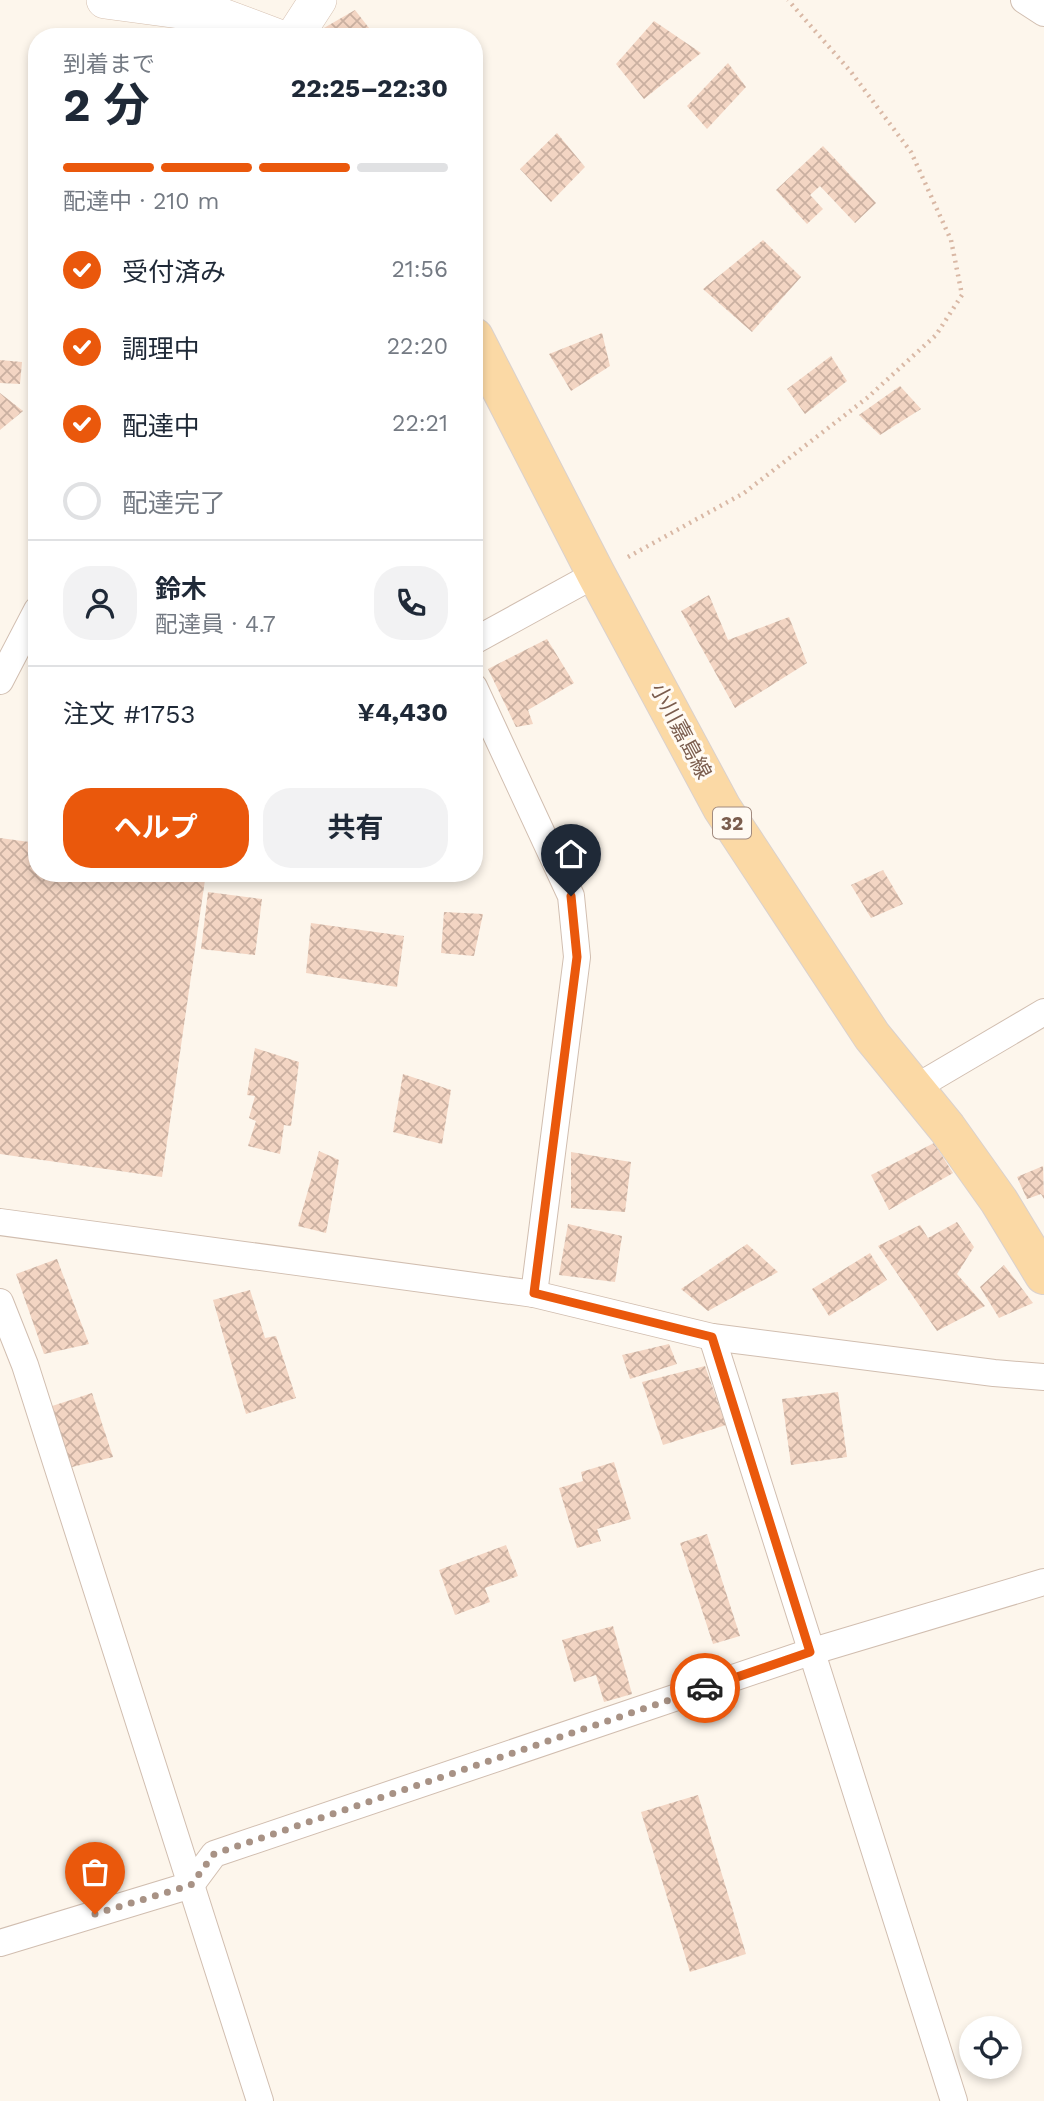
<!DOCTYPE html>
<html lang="ja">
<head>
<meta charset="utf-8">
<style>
	body { margin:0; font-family:"Work Sans","Noto Sans JP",sans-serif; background:#f2f2f3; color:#1f2937; height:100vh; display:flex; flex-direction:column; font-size:26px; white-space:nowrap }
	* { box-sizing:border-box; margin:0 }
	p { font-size:23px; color:#747a83 }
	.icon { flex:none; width:38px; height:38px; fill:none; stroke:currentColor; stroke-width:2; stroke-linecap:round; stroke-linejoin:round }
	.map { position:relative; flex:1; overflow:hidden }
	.details { position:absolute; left:28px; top:28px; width:455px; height:854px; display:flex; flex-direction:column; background:#fff; border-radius:28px; box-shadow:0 4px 10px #0003 }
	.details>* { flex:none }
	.controls { position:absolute; left:959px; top:2016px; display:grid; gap:14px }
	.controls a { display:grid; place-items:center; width:63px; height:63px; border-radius:50%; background:#fff; box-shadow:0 4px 10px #0003; font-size:35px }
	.pin { position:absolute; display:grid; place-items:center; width:60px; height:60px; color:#fff; margin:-72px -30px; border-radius:50% 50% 50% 0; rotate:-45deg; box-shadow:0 0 7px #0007 }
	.pin .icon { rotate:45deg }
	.courier { position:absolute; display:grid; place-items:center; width:70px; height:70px; margin:-35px; border:5px solid #ea580c; border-radius:50%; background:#fff; color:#222; box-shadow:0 2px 9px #0007 }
	.head em { font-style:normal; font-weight:700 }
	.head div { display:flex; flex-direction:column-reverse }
	.head { display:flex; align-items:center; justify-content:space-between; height:119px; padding:0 35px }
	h1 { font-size:46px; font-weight:700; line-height:52px }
	.bar { display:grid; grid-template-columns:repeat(4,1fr); gap:10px 7px; align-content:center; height:84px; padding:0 35px }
	.bar i { height:9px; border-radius:5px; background:#e0e1e3 }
	.bar .active { background:#ea580c }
	.bar p { grid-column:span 4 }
	.line { display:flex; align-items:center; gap:18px; padding:0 35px; border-top:2px solid #e0e1e3 }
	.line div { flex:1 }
	.round { display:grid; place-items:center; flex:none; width:74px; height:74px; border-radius:28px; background:#f2f2f3 }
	ol { padding:0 35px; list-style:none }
	li { display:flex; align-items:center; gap:21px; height:77px }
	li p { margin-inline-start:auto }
	li .icon { padding:7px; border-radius:50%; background:#ea580c; color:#fff; stroke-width:4 }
	li:last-child { color:#747a83 }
	li i { width:38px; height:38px; border:4px solid #e0e1e3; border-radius:50% }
	.cta { display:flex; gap:14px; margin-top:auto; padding:14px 35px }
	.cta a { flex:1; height:80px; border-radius:28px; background:#ea580c; color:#fff; font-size:28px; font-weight:700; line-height:80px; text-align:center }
	.cta a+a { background:#f2f2f3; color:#1f2937 }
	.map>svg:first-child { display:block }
	.building { fill:url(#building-cross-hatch) }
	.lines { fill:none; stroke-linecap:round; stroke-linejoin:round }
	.street-casing { stroke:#d1beb0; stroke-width:28 }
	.secondary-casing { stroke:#d6c0b0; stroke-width:38 }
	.primary-casing { stroke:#dad1cd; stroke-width:40 }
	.path { stroke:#d9b8a5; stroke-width:4.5; stroke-dasharray:2 5; stroke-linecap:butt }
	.street { stroke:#fff; stroke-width:26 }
	.secondary { stroke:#fff; stroke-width:37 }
	.primary { stroke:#fbd9a5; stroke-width:38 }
	.done { stroke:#a89285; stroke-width:7; stroke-dasharray:0 12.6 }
	.route { stroke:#ea580c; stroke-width:9 }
	.labels { text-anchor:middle; stroke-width:6; stroke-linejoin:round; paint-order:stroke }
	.shield { fill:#fffaf3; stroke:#a28b7f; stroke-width:2 }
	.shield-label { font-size:19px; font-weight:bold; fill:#7a5c4d }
	.street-label { font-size:21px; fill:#7a5c4d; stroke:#fffaf3 }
</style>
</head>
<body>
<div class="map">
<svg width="1044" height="2101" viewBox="0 0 1044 2101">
	<defs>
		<pattern id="building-cross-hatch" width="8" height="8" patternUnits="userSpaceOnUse" patternTransform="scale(1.75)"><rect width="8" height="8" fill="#f3d5c3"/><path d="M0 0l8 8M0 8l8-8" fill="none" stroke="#cab0a1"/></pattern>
	</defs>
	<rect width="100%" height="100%" fill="#fdf6ec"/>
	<!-- building -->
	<g class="building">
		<polygon points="355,10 376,37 320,37 317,32"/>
		<polygon points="654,21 701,53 644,99 616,64"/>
		<polygon points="728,63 746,87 707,129 687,106"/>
		<polygon points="557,133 585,167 551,202 520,169"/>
		<polygon points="823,146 876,203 855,223 820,186 810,195 823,209 807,224 776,190"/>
		<polygon points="763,240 801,277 752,332 703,289"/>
		<polygon points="35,310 37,310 37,345 30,344"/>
		<polygon points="602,333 610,366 571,391 549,354"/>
		<polygon points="831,356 847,381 805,414 787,389"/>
		<polygon points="0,360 22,362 20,384 0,383"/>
		<polygon points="900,386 921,409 880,435 859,415"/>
		<polygon points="0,393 23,411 0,430"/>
		<polygon points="709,595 728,640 789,617 807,663 735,708 681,611"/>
		<polygon points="547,639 574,683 528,710 533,724 516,727 488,669"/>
		<polygon points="0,838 37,843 37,873 206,873 162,1177 0,1154"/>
		<polygon points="883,870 903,904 871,918 851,885"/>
		<polygon points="208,892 262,899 255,955 201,949"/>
		<polygon points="444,912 483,914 474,956 441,953"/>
		<polygon points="311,923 404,936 397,987 306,973"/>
		<polygon points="255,1048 299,1062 291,1126 284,1125 280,1154 248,1146 256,1121 249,1118 255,1096 247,1095"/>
		<polygon points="403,1074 451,1090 442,1144 393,1132"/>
		<polygon points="934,1143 953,1173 889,1210 871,1175"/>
		<polygon points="319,1151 339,1160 326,1233 298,1226"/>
		<polygon points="571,1152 631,1162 625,1212 571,1208"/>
		<polygon points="1043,1166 1044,1199 1041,1194 1027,1199 1017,1177"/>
		<polygon points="957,1222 974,1247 957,1274 985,1306 937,1331 878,1246 920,1225 928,1238"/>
		<polygon points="568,1224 622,1236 615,1282 559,1275"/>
		<polygon points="747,1244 778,1272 708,1311 681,1289"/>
		<polygon points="870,1253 887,1280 829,1316 812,1289"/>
		<polygon points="57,1259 89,1344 44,1354 16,1274"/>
		<polygon points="1004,1265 1033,1303 999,1318 980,1287"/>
		<polygon points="250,1290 265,1338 276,1336 296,1398 246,1414 213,1300"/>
		<polygon points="669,1344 677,1364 630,1379 622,1355"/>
		<polygon points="705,1366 726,1425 663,1445 642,1382"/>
		<polygon points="838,1392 847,1457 791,1465 782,1399"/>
		<polygon points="92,1393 113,1457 64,1469 46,1408"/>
		<polygon points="614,1462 631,1519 597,1529 601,1541 577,1548 559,1488 583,1481 581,1472"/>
		<polygon points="707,1534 740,1636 713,1644 680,1543"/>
		<polygon points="506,1545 518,1576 485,1588 490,1602 455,1615 439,1570"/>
		<polygon points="613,1626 632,1694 604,1702 596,1675 574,1682 562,1640"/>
		<polygon points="698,1795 746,1954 690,1972 641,1812"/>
	</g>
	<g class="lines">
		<defs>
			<g id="street">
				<polyline points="1024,0 1044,13"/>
				<polyline points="474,641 596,574"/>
				<polyline points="0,681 37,610"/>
				<polyline points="474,687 571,896 577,957 534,1294"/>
				<polyline points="915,1088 1044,1012"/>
				<polyline points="0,1222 534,1294 712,1337 994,1373 1044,1377"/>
				<polyline points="0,1302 25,1365 260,2101"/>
				<polyline points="712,1337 954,2101"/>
				<polyline points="0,1943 191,1885 214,1854 810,1652 1044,1582"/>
			</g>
			<g id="secondary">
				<polyline points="105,0 217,15 276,37"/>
				<polyline points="294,37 318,0"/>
			</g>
			<polyline id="primary" points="474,337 596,574 722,808 872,1036 947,1128 999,1201 1044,1275"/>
		</defs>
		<!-- street casing -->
		<use href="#street" class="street-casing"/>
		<!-- secondary casing -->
		<use href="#secondary" class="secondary-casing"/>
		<!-- primary casing -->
		<use href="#primary" class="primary-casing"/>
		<!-- path -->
		<polyline class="path" points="628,557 744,493 867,398 936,335 962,295 951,240 911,152 851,72 788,0"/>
		<!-- street -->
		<use href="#street" class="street"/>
		<!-- secondary -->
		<use href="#secondary" class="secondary"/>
		<!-- primary -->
		<use href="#primary" class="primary"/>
	</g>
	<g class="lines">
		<!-- done -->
		<polyline class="done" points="95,1914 191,1885 214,1854 705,1688"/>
		<!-- route -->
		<polyline class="route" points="571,896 577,957 534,1293 712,1337 810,1652 705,1688"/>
	</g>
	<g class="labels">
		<!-- shield labels -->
		<rect class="shield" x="713" y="807.5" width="38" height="31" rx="5"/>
		<g class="shield-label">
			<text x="732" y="830">32</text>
		</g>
		<!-- street labels -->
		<g class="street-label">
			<text transform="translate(681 731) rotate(62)" y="7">小川嘉島線</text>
		</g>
	</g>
</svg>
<div class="controls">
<a><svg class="icon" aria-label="locate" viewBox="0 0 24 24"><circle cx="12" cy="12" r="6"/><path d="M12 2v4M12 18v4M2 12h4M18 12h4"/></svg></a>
</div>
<div class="pin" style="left:95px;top:1914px;background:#ea580c"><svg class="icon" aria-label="bag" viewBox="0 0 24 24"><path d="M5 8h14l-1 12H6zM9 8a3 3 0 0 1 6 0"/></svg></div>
<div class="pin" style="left:571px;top:896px;background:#1f2937"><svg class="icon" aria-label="home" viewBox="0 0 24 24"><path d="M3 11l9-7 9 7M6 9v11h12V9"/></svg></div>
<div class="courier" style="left:705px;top:1688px"><svg class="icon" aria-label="car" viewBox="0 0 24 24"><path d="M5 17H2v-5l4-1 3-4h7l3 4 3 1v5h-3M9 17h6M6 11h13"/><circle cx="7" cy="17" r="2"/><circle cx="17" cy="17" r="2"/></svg></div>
<section class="details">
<div class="head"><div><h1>2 分</h1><p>到着まで</p></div><em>22:25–22:30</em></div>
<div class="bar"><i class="active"></i><i class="active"></i><i class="active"></i><i></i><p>配達中 · 210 m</p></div>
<ol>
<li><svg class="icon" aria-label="check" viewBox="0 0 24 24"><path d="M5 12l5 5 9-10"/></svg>受付済み<p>21:56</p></li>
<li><svg class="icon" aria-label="check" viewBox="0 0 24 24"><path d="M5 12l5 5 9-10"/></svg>調理中<p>22:20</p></li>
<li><svg class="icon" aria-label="check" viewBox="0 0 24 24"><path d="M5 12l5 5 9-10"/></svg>配達中<p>22:21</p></li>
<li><i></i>配達完了</li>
</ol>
<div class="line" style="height:126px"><a class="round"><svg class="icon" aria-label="person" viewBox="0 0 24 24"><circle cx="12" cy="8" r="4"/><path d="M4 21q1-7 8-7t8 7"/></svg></a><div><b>鈴木</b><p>配達員 · 4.7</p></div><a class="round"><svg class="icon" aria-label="phone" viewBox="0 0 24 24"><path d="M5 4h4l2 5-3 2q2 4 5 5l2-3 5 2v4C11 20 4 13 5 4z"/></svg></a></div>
<div class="line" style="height:91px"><div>注文 #1753</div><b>¥4,430</b></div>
<div class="cta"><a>ヘルプ</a><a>共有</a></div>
</section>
</div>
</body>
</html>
